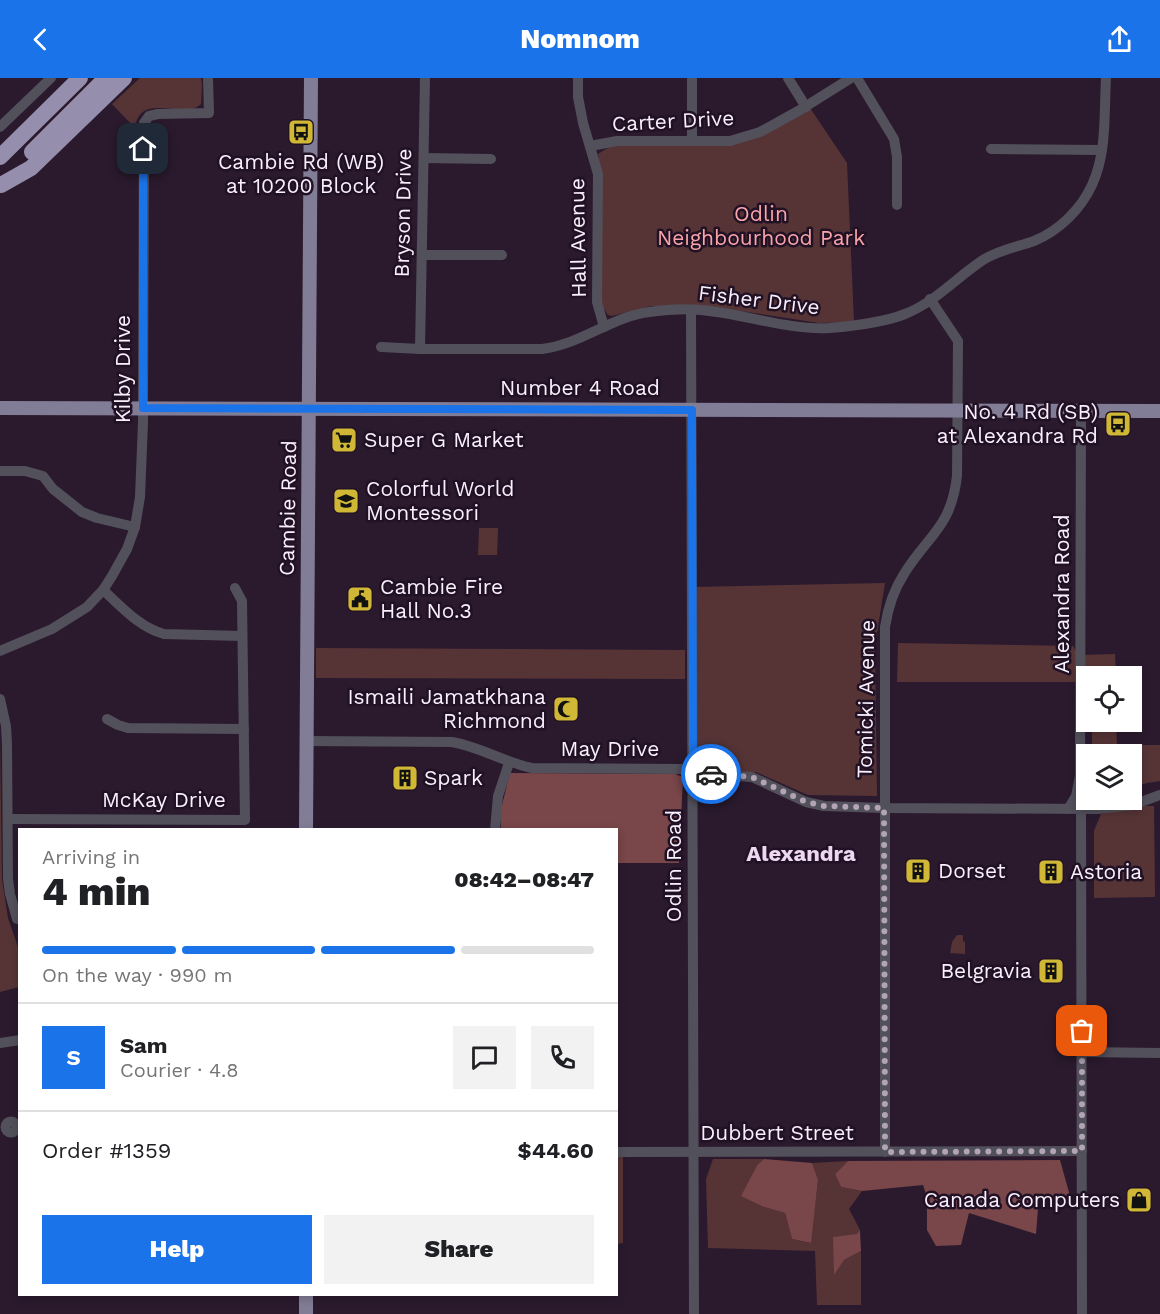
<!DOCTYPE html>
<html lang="en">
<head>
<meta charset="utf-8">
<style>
	body { margin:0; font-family:"Work Sans",sans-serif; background:#f2f2f2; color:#202124; height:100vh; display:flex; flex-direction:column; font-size:22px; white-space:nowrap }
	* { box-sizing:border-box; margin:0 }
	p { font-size:20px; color:#757577 }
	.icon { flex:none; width:33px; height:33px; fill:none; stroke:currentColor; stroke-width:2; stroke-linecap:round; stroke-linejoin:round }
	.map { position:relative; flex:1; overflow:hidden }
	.sheet { position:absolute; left:18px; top:750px; width:600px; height:468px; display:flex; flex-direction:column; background:#fff; border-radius:0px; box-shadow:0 3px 9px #0003 }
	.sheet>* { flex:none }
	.buttons { position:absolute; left:1076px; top:588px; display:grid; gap:12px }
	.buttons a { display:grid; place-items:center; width:66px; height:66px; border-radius:0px; background:#fff; box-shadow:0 3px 9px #0003; font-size:30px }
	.pin { position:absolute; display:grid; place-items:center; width:51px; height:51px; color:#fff; margin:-26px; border-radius:12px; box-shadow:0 3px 9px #0006 }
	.courier { position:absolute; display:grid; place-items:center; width:60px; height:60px; margin:-30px; border:4px solid #1a73e8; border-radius:50%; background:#fff; color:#222; box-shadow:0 2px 8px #0007 }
	.summary em { font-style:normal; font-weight:800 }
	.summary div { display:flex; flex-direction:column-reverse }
	.summary { display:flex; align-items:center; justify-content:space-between; height:102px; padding:0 24px }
	h1 { font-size:39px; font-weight:800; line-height:45px }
	.bar { display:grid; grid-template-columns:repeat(4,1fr); gap:9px 6px; align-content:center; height:72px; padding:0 24px }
	.bar i { height:8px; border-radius:4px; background:#e0e0e0 }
	.bar .active { background:#1a73e8 }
	.bar p { grid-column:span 4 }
	.line { display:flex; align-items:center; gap:15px; padding:0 24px; border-top:2px solid #e0e0e0 }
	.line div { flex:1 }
	.round { display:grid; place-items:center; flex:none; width:63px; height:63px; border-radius:0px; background:#f2f2f2 }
	.primary-button { display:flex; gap:12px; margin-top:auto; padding:12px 24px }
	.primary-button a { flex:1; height:69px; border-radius:0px; background:#1a73e8; color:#fff; font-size:24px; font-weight:800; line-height:69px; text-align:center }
	.primary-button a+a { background:#f2f2f2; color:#202124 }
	header { display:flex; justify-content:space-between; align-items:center; height:78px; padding:0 24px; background:#1a73e8; color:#fff; font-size:27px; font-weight:800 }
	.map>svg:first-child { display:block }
	.green { fill:#563436 }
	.forest { fill:#794649 }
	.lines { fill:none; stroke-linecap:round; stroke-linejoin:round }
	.minor { stroke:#52505b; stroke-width:10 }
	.major { stroke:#827d96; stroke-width:14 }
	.highway { stroke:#958fad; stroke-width:16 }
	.done { stroke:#b2a4b4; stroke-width:6; stroke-dasharray:0 10.8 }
	.route { stroke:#1a73e8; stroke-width:8 }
	.labels { text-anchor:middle; stroke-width:5; stroke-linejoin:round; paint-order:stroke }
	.street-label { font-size:21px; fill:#faeffc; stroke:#211124 }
	.poi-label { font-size:21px; fill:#faeffc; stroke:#211124; text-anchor:start }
	.park-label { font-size:21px; fill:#f9a4a9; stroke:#211124 }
	.neighbourhood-label { font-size:22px; font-weight:bold; fill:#edd7f1; stroke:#211124 }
</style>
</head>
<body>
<header><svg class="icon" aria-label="back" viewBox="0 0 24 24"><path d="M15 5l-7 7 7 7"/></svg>Nomnom<svg class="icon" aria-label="share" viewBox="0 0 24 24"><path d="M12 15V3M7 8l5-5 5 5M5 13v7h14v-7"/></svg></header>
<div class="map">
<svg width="1160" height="1236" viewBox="0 0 1160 1236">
	<rect width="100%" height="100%" fill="#2b1a2e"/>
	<!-- green -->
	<g class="green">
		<path d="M140 0H201L202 7 201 26C183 43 140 12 135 50L112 26Z"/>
		<polygon points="810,30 847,85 854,244 819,245 708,228 651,228 612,238 608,237 601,226 601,96 598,76 611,68 729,66"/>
		<polygon points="479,450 498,450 497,477 478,477"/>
		<polygon points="885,505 875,567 877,718 808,717 756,694 696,694 695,509"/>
		<polygon points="898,565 1073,568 1078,577 1115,576 1116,598 1086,598 1086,604 897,604"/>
		<polygon points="316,570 685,572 685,601 316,600"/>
		<polygon points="1092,644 1116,644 1117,667 1160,667 1160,703 1147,705 1131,710 1131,676 1092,676"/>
		<polygon points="0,662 2,802 8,840 19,872 19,909 0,914"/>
		<polygon points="1142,728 1154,728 1155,819 1094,820 1094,753 1101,736"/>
		<polygon points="957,857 963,857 963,864 965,863 965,876 950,875 952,864"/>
		<polygon points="623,1078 623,1165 617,1166 616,1079"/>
		<polygon points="713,1081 764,1081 758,1086 764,1129 785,1135 792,1161 810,1165 818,1103 812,1085 848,1083 835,1096 841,1109 862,1113 849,1131 860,1152 834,1196 844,1182 861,1173 861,1227 817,1227 815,1173 708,1170 706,1101"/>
	</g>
	<!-- forest -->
	<g class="forest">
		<polygon points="510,695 675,696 683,699 679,785 617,785 616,752 501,752 501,731"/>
		<polygon points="764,1081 812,1085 818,1102 811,1165 792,1161 785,1135 764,1129 741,1118 758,1086"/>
		<polygon points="1060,1082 1070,1118 1039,1118 1036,1156 969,1135 961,1167 936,1168 927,1152 927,1119 923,1107 862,1113 841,1109 835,1096 848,1083"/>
		<polygon points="860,1152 861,1173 844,1182 834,1197 833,1159 857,1156"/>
	</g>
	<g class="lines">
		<!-- minor -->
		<g class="minor">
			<polyline points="578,0 578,19 583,45 598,96 597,224 604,249"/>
			<polyline points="692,0 692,62"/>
			<polyline points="788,0 806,29"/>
			<polyline points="857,0 894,61 897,79 897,127"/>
			<polyline points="0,49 51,0"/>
			<polyline points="590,68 617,63 730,63 760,54 800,32 851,0"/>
			<polyline points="991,71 1102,72"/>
			<polyline points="424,80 491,81"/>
			<polyline points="422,177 502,177"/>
			<polyline points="691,233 694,1236"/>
			<path d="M381 269 420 271H542C582 266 611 239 649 234 670 231 695 230 717 234 753 239 792 252 829 250 853 248 883 245 905 236 934 225 957 199 983 182 999 172 1017 169 1034 163 1059 153 1081 131 1092 107 1107 75 1104 35 1106 0"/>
			<polyline points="420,271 425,0"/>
			<polyline points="0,393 25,393 43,398 53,411 82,434 97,440 135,449"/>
			<path d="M103 512C122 529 139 549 164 556L242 558"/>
			<polyline points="0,573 52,551 87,529 103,512 112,498 127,471 135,449 140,419 143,344 144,45 149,38 158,36 209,35 208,0"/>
			<polyline points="0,621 6,648 7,667 8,801 10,816 17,841"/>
			<polyline points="107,641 118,647 128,650 244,651"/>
			<path d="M307 663 452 664C481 669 503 684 532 690L680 691 704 696 752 699 806 724 824 728 884 730 1098 731 1133 727 1160 717"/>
			<polyline points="1081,702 1086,719"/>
			<polyline points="1068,731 1076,718 1080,698 1081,333"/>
			<polyline points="1081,731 1082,1236"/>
			<polyline points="8,741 245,742 242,523 235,510"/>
			<polyline points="495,752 498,718 509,685"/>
			<polyline points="0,965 20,962"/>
			<polyline points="1082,974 1160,975"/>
			<circle cx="11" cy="1049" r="5.5"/>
			<polyline points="616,1074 1082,1073"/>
			<path d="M885 1074V549C888 529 893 513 904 496 928 457 951 450 957 398L958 263 930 221"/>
		</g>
		<!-- major -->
		<g class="major">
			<polyline points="0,330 1160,333"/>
			<polyline points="306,752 311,0"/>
			<polyline points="306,1216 306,1236"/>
		</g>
		<!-- highway -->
		<g class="highway">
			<polyline points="32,74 106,0"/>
			<polyline points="0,79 80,0"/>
			<polyline points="1,107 31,90 124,0"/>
		</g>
	</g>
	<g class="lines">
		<!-- done -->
		<polyline class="done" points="711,696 752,699 806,724 824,728 884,730 885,1074 1082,1073 1082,953"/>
		<!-- route -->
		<polyline class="route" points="143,71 143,330 692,332 693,694 711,696"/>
	</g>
	<!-- icons -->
	<defs>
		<symbol id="bus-square" viewBox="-11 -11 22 22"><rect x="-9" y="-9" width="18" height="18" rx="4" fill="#d0b736" stroke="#211124"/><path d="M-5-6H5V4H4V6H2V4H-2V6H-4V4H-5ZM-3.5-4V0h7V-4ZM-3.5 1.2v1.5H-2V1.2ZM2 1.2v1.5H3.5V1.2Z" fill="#111"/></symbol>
		<symbol id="supermarket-square" viewBox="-11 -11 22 22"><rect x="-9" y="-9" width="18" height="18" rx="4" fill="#d0b736" stroke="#211124"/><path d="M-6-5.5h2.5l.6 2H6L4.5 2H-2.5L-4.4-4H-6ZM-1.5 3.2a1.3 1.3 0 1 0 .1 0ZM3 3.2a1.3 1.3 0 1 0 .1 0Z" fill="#111"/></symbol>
		<symbol id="school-square" viewBox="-11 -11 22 22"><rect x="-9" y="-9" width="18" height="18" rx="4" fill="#d0b736" stroke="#211124"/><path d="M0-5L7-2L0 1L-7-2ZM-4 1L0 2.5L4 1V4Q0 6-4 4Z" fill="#111"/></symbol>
		<symbol id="civic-square" viewBox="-11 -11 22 22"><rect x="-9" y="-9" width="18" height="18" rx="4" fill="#d0b736" stroke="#211124"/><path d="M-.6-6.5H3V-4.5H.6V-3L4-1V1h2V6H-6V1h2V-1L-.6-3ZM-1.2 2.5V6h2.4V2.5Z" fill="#111"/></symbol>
		<symbol id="mosque-square" viewBox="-11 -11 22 22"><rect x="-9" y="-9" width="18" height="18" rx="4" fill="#d0b736" stroke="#211124"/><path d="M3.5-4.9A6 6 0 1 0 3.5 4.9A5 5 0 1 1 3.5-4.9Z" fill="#111"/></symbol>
		<symbol id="building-square" viewBox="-11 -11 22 22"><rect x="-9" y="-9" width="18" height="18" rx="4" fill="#d0b736" stroke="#211124"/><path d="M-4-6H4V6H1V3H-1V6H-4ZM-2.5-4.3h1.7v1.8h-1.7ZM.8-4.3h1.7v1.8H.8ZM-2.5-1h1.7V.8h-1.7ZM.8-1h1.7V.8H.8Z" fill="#111"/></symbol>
		<symbol id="shop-square" viewBox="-11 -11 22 22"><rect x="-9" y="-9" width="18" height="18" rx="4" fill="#d0b736" stroke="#211124"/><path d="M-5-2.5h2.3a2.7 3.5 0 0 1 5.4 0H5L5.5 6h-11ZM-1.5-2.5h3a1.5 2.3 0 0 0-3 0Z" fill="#111"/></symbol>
	</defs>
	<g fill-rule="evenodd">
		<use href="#bus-square" x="286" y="39" width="30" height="30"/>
		<use href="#bus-square" x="1103" y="331" width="30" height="30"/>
		<use href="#supermarket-square" x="329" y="347" width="30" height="30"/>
		<use href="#school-square" x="331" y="408" width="30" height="30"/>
		<use href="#civic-square" x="345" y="506" width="30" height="30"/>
		<use href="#mosque-square" x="551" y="616" width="30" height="30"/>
		<use href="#building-square" x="390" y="685" width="30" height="30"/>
		<use href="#building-square" x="903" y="778" width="30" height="30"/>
		<use href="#building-square" x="1036" y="779" width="30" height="30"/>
		<use href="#building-square" x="1036" y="878" width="30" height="30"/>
		<use href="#shop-square" x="1124" y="1107" width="30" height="30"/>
	</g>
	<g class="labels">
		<!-- street labels -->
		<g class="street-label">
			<text transform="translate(673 43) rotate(-3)" y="7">Carter Drive</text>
			<text transform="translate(403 135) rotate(-89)" y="7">Bryson Drive</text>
			<text transform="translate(578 160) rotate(-91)" y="7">Hall Avenue</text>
			<text transform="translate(759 222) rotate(7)" y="7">Fisher Drive</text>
			<text transform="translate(123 291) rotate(-90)" y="7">Kilby Drive</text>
			<text x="580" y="317">Number 4 Road</text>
			<text transform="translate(288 430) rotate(-89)" y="7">Cambie Road</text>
			<text transform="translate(1062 516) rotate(-90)" y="7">Alexandra Road</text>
			<text transform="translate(866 621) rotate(-89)" y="7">Tomicki Avenue</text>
			<text x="610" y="678">May Drive</text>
			<text x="164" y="729">McKay Drive</text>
			<text transform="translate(674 788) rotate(-90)" y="7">Odlin Road</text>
			<text x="777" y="1062">Dubbert Street</text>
		</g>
		<!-- poi labels -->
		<g class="poi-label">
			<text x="301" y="91" text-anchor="middle">Cambie Rd (WB)<tspan x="301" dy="24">at 10200 Block</tspan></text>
			<text x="1098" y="341" text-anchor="end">No. 4 Rd (SB)<tspan x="1098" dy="24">at Alexandra Rd</tspan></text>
			<text x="364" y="369">Super G Market</text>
			<text x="366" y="418">Colorful World<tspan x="366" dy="24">Montessori</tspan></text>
			<text x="380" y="516">Cambie Fire<tspan x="380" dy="24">Hall No.3</tspan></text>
			<text x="546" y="626" text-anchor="end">Ismaili Jamatkhana<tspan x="546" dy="24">Richmond</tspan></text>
			<text x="424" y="707">Spark</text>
			<text x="938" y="800">Dorset</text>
			<text x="1070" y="801">Astoria</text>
			<text x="1032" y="900" text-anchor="end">Belgravia</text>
			<text x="1120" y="1129" text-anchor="end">Canada Computers</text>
		</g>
		<!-- park labels -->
		<g class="park-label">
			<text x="761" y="143">Odlin<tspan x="761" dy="24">Neighbourhood Park</tspan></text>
		</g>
		<!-- neighbourhood labels -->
		<g class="neighbourhood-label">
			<text x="801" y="783">Alexandra</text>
		</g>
	</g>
</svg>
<div class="buttons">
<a><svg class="icon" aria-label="locate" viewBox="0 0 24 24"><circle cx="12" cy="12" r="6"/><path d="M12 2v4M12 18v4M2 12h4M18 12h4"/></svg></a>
<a><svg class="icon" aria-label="layers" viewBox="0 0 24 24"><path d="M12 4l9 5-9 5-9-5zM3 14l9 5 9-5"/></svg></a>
</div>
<div class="pin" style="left:1082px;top:953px;background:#ea580c"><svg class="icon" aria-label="bag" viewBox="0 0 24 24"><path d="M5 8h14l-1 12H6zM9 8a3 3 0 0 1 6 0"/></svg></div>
<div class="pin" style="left:143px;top:71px;background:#1f2937"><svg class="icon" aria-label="home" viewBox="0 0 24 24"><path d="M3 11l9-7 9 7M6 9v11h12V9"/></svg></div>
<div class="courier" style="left:711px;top:696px"><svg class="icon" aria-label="car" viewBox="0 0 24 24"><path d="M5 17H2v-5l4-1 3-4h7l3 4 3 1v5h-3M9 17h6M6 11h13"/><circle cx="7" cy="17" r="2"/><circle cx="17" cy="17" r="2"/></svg></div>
<section class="sheet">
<div class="summary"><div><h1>4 min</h1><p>Arriving in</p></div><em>08:42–08:47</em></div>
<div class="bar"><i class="active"></i><i class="active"></i><i class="active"></i><i></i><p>On the way · 990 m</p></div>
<div class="line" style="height:108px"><b class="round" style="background:#1a73e8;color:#fff">S</b><div><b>Sam</b><p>Courier · 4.8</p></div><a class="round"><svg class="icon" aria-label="chat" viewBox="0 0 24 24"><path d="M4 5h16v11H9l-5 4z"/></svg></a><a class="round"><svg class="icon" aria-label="phone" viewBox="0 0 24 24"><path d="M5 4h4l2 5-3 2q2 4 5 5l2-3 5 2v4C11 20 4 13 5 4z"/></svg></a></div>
<div class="line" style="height:78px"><div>Order #1359</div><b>$44.60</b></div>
<div class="primary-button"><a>Help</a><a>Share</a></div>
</section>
</div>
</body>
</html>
